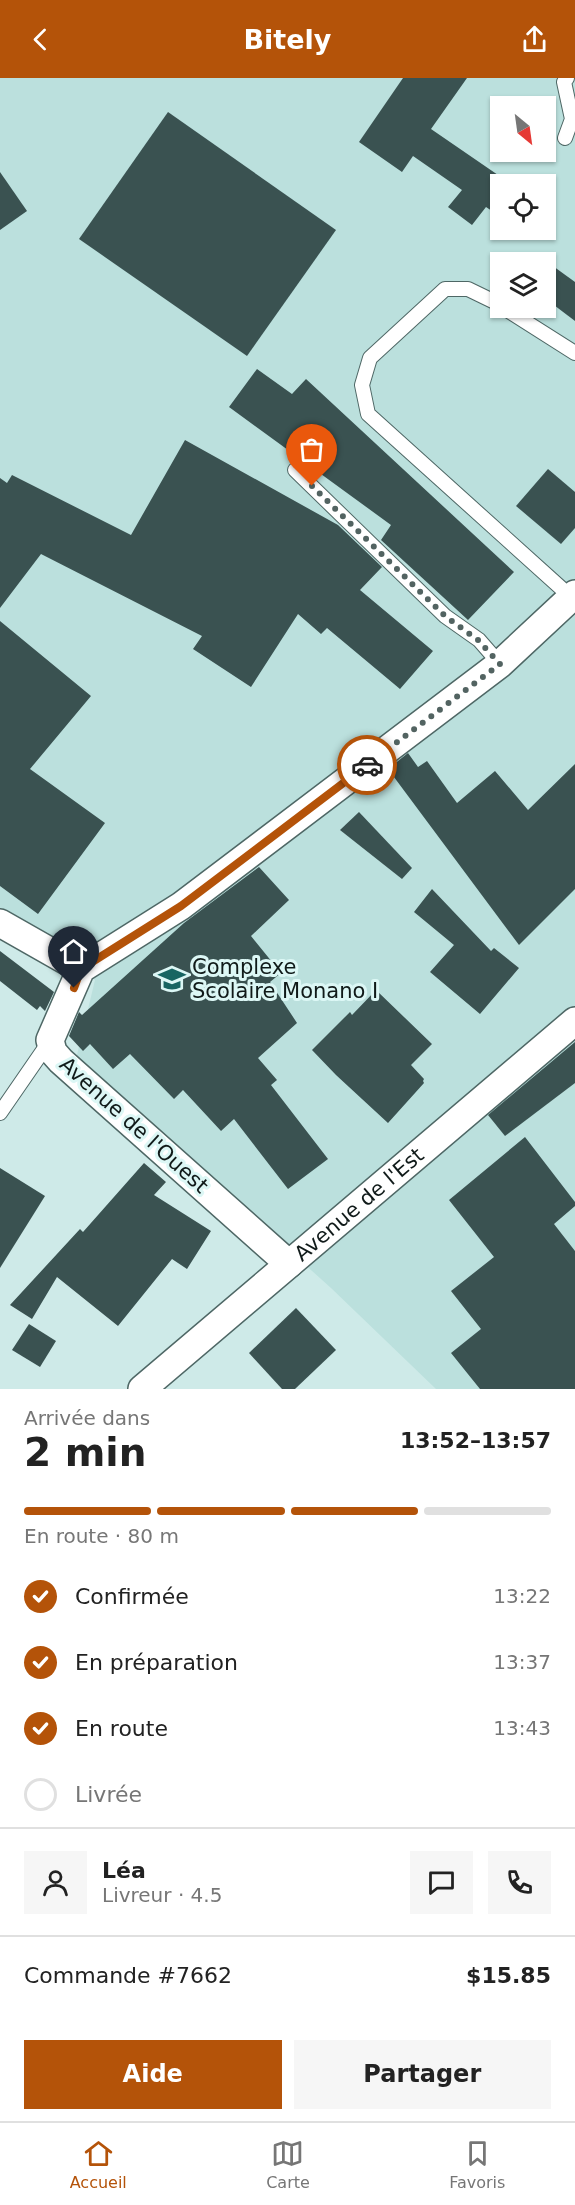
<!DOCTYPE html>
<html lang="fr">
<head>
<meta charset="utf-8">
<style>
	body { margin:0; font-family:"DejaVu Sans",sans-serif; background:#f6f6f6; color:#222; height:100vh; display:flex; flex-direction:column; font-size:22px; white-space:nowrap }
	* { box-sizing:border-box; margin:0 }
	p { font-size:20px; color:#767676 }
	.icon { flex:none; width:33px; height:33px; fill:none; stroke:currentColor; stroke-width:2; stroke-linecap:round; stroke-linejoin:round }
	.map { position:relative; height:1311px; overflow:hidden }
	.sheet { display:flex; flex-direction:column; background:#fff; flex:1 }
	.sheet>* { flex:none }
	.needle { width:39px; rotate:151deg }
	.fabs { position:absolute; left:490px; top:18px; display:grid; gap:12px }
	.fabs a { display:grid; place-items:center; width:66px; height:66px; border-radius:0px; background:#fff; box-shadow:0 2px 4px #0004; font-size:30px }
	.pin { position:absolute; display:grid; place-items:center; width:51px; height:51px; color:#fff; margin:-62px -26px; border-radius:50% 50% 50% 0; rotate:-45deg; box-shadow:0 0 6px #0007 }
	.pin .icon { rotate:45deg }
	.courier { position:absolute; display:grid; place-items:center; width:60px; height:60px; margin:-30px; border:4px solid #b45309; border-radius:50%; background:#fff; color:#222; box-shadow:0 2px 8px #0007 }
	.overview em { font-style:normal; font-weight:600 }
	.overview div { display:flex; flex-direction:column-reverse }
	.overview { display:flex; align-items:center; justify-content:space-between; height:102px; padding:0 24px }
	h1 { font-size:39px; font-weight:600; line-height:45px }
	.bar { display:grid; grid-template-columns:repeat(4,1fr); gap:9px 6px; align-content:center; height:72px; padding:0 24px }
	.bar i { height:8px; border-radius:4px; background:#e0e0e0 }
	.bar .on { background:#b45309 }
	.bar p { grid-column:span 4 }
	.line { display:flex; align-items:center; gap:15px; padding:0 24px; border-top:2px solid #e0e0e0 }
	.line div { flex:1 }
	.round { display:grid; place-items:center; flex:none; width:63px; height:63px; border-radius:0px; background:#f6f6f6 }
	ol { padding:0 24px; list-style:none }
	li { display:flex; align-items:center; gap:18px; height:66px }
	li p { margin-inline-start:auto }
	li .icon { padding:6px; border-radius:50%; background:#b45309; color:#fff; stroke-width:4 }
	li:last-child { color:#767676 }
	li i { width:33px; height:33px; border:3px solid #e0e0e0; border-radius:50% }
	.button { display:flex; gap:12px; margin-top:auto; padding:12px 24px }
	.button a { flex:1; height:69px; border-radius:0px; background:#b45309; color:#fff; font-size:24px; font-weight:600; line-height:69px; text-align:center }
	.button a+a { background:#f6f6f6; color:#222 }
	header { display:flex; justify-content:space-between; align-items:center; height:78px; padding:0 24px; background:#b45309; color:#fff; font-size:27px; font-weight:600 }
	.dock { display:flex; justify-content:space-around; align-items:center; height:84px; border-top:2px solid #e0e0e0; background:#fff; font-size:16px; color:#767676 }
	.dock a { display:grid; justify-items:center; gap:3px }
	.dock .on { color:#b45309 }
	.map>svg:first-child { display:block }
	.built { fill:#bbe0dd; fill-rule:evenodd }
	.building { fill:#3a5251 }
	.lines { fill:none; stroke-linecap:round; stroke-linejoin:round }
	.service-casing { stroke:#4e6765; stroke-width:16 }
	.minor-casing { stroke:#4e6765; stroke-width:30 }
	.service { stroke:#fff; stroke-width:14 }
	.minor { stroke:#fff; stroke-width:27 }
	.done { stroke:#526361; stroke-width:6; stroke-dasharray:0 10.8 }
	.route { stroke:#b45309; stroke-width:8 }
	.labels { text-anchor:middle; stroke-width:6; stroke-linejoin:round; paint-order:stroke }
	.poi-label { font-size:21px; fill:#101a19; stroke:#dcf7f5; text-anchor:start }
	.street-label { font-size:21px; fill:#101a19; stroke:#dcf7f5 }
</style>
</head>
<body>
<header><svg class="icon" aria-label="back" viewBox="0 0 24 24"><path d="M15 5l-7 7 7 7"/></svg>Bitely<svg class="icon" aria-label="share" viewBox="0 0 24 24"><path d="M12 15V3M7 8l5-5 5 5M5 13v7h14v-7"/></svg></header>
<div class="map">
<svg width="575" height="1311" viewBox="0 0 575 1311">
	<rect width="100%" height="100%" fill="#ceeae8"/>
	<!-- built -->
	<path class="built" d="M0 0H575V1311H436L331 1210 76 981 95 902 0 834ZM501 28H546V74H501ZM501 106H546V152H501ZM501 184H546V230H501Z"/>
	<!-- building -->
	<g class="building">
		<polygon points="403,0 467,0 431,51 511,106 501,106 501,139 486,129 472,147 448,129 462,112 413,78 402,94 359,64"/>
		<polygon points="168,34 336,152 247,278 79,161"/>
		<polygon points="0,94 27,133 0,152"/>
		<polygon points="546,183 575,204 575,243 546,221"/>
		<polygon points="257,291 292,316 306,301 514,494 468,542 381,462 391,447 229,329"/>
		<polygon points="185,362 338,447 382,489 360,512 433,573 400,611 327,550 321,556 298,536 251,609 193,571 202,558 41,476 0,530 0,400 7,405 12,397 131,457"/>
		<polygon points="548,391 575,414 575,450 561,466 516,428"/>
		<polygon points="0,543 91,618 30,691 105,745 38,836 0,808"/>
		<polygon points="408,675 418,689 427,683 457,725 495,693 528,732 575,686 575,811 519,867 388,691"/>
		<polygon points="359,734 412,790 402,801 340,752"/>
		<polygon points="259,789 289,822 251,858 281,895 270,904 297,945 258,980 277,1002 271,1007 328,1081 288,1111 234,1041 221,1053 183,1012 174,1021 130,976 113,991 90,966 83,973 69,958 79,934 82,937 184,845"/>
		<polygon points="432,811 491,873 494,870 519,890 480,936 430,894 454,867 414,834"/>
		<polygon points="0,873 54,914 45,933 40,928 37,932 0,903"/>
		<polygon points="376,912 432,966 411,987 424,1001 423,1003 424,1005 388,1045 336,997 312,972 350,934 352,937"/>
		<polygon points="575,964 575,1005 505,1058 488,1037"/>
		<polygon points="525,1059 575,1124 575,1128 554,1146 575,1173 575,1311 480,1311 451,1275 481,1251 451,1213 494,1179 449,1122"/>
		<polygon points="144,1085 166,1104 154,1117 211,1153 187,1191 172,1181 118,1248 57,1199 32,1241 10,1227 80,1151 83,1154"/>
		<polygon points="0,1090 45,1118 0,1190"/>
		<polygon points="296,1230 336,1272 295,1311 282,1311 249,1275"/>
		<polygon points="29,1246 56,1263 40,1289 12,1272"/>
	</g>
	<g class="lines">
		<defs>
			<g id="service">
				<polyline points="565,60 572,41 564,4 567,0"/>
				<polyline points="501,227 468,211 445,211 370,280 362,307 368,336 571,519"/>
				<polyline points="504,230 575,275"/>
				<polyline points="295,392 445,538 479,562 500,586"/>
				<polyline points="0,1035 49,964"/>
			</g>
			<g id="minor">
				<polyline points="0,845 81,891"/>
				<polyline points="289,1186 61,983 53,974 50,962 81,891 181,828 500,586 575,516"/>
				<path id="s1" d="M142 1311 575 943"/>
			</g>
		</defs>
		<!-- service casing -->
		<use href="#service" class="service-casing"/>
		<!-- minor casing -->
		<use href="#minor" class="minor-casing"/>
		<!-- service -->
		<use href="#service" class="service"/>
		<!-- minor -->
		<use href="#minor" class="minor"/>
	</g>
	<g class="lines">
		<!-- done -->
		<polyline class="done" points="312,408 445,538 478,562 500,586 367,687"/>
		<!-- route -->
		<polyline class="route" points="74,910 81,891 181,828 367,687"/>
	</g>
	<!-- icons -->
	<defs>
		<symbol id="school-bare" viewBox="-9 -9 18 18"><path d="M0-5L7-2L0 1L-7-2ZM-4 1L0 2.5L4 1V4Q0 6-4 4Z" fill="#176562" stroke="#dcf7f5" stroke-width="2.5" paint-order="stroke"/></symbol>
	</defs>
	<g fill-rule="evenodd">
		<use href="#school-bare" x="153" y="882" width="38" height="38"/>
	</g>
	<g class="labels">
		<!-- poi labels -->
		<g class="poi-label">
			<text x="192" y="896">Complexe<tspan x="192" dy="24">Scolaire Monano I</tspan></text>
		</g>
		<!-- street labels -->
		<g class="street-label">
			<text transform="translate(134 1047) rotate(42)" y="7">Avenue de l'Ouest</text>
			<text dy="7" stroke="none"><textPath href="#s1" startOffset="285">Avenue de l'Est</textPath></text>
		</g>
	</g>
</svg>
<div class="fabs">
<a><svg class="needle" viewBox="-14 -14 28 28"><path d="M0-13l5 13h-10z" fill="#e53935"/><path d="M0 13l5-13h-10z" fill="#767676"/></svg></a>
<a><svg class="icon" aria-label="locate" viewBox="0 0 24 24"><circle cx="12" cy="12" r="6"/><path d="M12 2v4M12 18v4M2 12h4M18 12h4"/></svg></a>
<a><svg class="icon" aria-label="layers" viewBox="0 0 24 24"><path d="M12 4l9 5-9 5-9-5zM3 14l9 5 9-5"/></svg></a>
</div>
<div class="pin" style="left:312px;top:408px;background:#ea580c"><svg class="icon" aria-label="bag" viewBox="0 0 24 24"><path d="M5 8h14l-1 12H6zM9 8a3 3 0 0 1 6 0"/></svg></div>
<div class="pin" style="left:74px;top:910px;background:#1f2937"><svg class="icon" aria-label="home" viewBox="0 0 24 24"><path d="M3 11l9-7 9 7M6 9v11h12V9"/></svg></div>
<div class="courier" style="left:367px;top:687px"><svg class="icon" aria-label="car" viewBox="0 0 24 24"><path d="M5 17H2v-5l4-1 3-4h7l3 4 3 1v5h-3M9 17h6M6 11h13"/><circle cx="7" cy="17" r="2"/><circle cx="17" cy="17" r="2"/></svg></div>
</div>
<section class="sheet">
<div class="overview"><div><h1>2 min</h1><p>Arrivée dans</p></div><em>13:52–13:57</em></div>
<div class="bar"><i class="on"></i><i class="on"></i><i class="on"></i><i></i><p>En route · 80 m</p></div>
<ol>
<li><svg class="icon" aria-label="check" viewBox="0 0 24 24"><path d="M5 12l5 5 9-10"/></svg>Confirmée<p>13:22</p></li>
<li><svg class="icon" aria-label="check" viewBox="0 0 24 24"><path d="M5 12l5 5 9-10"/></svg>En préparation<p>13:37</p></li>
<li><svg class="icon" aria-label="check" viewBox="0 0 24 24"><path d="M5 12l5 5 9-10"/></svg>En route<p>13:43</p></li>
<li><i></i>Livrée</li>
</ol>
<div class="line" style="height:108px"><a class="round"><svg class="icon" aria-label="person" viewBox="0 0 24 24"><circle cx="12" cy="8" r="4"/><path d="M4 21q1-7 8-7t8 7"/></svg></a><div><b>Léa</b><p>Livreur · 4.5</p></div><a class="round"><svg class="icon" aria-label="chat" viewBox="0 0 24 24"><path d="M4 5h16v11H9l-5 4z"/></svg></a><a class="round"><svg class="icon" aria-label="phone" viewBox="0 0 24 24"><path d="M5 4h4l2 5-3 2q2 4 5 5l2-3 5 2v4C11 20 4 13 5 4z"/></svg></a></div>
<div class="line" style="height:78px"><div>Commande #7662</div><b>$15.85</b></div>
<div class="button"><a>Aide</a><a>Partager</a></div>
</section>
<nav class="dock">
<a class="on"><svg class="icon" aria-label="home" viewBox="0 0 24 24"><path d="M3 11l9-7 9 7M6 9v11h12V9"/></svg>Accueil</a>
<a><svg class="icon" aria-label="map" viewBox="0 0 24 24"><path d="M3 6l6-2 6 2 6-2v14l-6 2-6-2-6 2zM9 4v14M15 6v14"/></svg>Carte</a>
<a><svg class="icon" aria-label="saved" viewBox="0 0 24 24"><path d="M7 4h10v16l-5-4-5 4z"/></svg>Favoris</a>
</nav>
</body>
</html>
